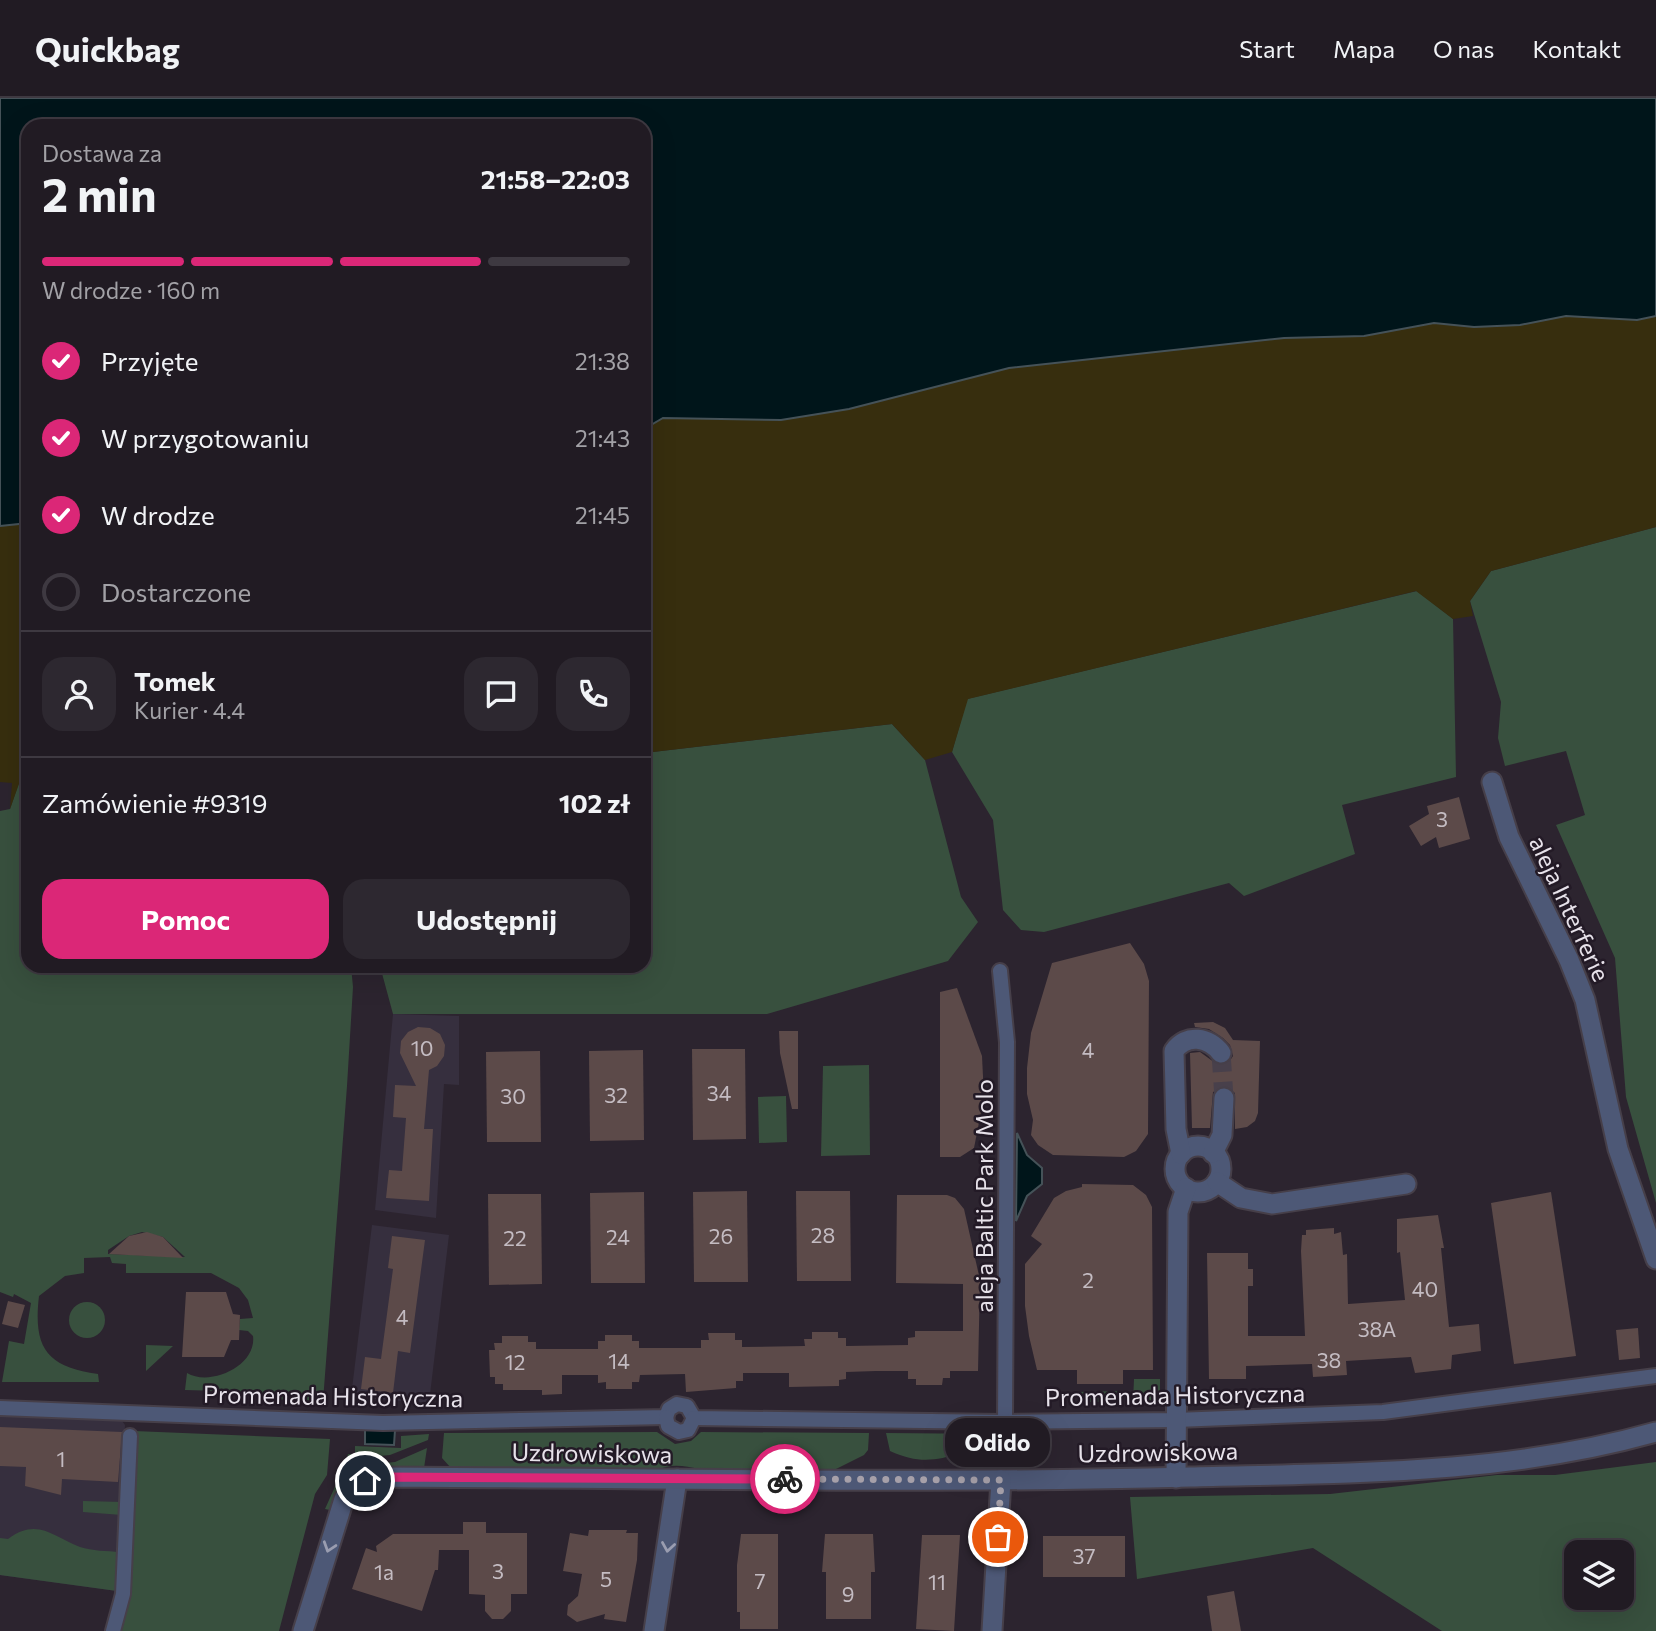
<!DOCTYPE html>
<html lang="pl">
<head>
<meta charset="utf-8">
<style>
	body { margin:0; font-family:Commissioner,sans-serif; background:#2d2830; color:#f1f3f6; height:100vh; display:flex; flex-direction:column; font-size:26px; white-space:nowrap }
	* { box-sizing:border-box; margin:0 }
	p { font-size:23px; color:#a2a1a6 }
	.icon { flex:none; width:38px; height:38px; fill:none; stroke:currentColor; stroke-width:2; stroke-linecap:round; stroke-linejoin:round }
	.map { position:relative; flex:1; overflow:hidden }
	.drawer { position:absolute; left:21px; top:21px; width:630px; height:854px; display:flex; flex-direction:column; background:#211b23; border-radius:21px; box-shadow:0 7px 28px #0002,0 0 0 2px #3e3941 }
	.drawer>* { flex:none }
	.controls { position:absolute; left:1564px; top:1442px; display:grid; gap:14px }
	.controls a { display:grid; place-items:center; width:70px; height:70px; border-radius:14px; background:#211b23; box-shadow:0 7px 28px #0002,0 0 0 2px #3e3941; font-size:35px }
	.pin { position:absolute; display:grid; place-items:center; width:60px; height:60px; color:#fff; margin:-30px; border:4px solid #fff; border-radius:50%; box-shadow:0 2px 7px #0007 }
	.courier { position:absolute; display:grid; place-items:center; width:70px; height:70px; margin:-35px; border:5px solid #db2777; border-radius:50%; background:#fff; color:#222; box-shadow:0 2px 9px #0007 }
	.bubble { position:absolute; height:49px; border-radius:21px; background:#211b23; box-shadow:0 7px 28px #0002,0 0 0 2px #3e3941; font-size:23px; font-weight:700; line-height:49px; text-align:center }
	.summary em { font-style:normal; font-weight:700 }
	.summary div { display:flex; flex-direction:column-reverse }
	.summary { display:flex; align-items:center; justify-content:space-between; height:119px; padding:0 21px }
	h1 { font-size:46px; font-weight:700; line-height:52px }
	.bar { display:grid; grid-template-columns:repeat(4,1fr); gap:10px 7px; align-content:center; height:84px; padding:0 21px }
	.bar i { height:9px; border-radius:5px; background:#3e3941 }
	.bar .on { background:#db2777 }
	.bar p { grid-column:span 4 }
	.line { display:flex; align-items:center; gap:18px; padding:0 21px; border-top:2px solid #3e3941 }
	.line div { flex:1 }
	.round { display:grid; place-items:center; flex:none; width:74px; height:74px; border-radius:21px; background:#2d2830 }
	ol { padding:0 21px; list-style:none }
	li { display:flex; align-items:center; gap:21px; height:77px }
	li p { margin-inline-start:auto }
	li .icon { padding:7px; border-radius:50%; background:#db2777; color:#fff; stroke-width:4 }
	li:last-child { color:#a2a1a6 }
	li i { width:38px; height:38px; border:4px solid #3e3941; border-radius:50% }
	.primary-button { display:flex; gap:14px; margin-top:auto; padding:14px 21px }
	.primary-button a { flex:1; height:80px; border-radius:21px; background:#db2777; color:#fff; font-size:28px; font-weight:700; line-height:80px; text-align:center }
	.primary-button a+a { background:#2d2830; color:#f1f3f6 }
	header { display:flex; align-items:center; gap:42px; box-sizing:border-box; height:98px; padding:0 35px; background:#211b23; border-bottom:2px solid #3e3941 }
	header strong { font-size:33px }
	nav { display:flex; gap:38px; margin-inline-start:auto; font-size:24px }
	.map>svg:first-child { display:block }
	.commercial { fill:#362f3e }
	.green { fill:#38503e; fill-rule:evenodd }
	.sand { fill:#372e0e }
	.water { fill:#00151a; stroke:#455258; stroke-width:2 }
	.building { fill:#5c4a49 }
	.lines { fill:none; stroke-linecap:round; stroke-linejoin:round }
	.minor-tunnel { stroke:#48404b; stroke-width:19; stroke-dasharray:19 10; stroke-linecap:butt }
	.pedestrian-casing { stroke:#463f49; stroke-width:18 }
	.minor-casing { stroke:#463f49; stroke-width:23 }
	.tertiary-casing { stroke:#463f49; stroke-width:23 }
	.pedestrian { stroke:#4d5876; stroke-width:14 }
	.minor { stroke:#4d5876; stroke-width:19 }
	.tertiary { stroke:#4d5876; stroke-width:19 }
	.oneway { stroke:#9a9db0 }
	.done { stroke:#a6a0a9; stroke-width:7; stroke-dasharray:0 12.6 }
	.route { stroke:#db2777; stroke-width:9 }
	.labels { text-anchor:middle; stroke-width:5; stroke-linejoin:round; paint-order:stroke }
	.number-label { font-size:21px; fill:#c4bcc2 }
	.street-label { font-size:24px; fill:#e7e2ea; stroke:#231a26 }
</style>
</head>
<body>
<header>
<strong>Quickbag</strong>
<nav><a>Start</a><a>Mapa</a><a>O nas</a><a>Kontakt</a></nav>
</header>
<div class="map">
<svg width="1656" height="1533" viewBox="0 0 1656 1533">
	<rect width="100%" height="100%" fill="#2c242f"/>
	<!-- commercial -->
	<g class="commercial">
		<polygon points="393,916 459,918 459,987 444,986 436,1120 375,1112"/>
		<polygon points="372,1127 449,1137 429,1305 351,1299"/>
		<polygon points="0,1318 122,1323 125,1327 117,1493 0,1477"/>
	</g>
	<!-- green -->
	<g class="green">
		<polygon points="1656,429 1656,1105 1626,999 1615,860 1556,727 1585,717 1566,653 1505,668 1498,640 1501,604 1470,503 1491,473"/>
		<polygon points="1417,493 1453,521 1456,679 1342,707 1355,756 1244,798 1229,785 1044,834 1021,832 1003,812 993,722 952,654 967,601"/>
		<polygon points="892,626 925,662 961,799 978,824 948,863 767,916 393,916 380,868 644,868 644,655"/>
		<path d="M21 679H28V868H351L353 889 347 988 323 1303 261 1301 260 1294 185 1292 187 1275C210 1289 257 1268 253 1238L248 1233 239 1232 240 1221 253 1220 248 1202 239 1190 211 1175H126V1166L112 1165 110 1159 84 1160V1175L65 1178 39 1198C33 1249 46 1269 98 1276L99 1284H2L9 1243 24 1246 31 1205 14 1196 13 1199 0 1194V713L10 711ZM142 1134 163 1139 185 1159 108 1156V1152L129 1138Z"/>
		<polygon points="869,967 870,1057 821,1058 823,968"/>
		<polygon points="786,998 787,1044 759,1045 758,999"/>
		<circle cx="87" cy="1222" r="18"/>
		<polygon points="146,1247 173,1248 146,1273"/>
		<polygon points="1134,1281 1160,1281 1160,1305 1133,1304"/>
		<polygon points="1123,1293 1123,1304 1078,1304 1078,1294"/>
		<path d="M134 1333 330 1341 327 1377 315 1396 279 1533H110L117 1493 0 1477V1440L8 1441C38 1419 53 1439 80 1449 92 1453 107 1453 120 1454Z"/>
		<path d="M657 1334 675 1346 691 1343 701 1334 869 1335 868 1352 864 1357 834 1372 699 1371C685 1368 671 1365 658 1372L451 1370 442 1360 444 1335Z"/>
		<path d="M886 1335 996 1336 998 1348C954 1351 935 1374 890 1353Z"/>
		<polygon points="429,1336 428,1342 390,1357 358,1360 345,1367 348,1356 355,1356 355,1348 401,1350 401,1338"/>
		<path d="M427 1350 424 1370C371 1371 356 1360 330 1412L325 1411 338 1382 355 1368 395 1364Z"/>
		<path d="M1656 1364V1533H1442L1313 1450 1137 1481 1130 1399 1330 1396 1497 1377H1555ZM1622 1454V1500H1577V1454Z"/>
		<polygon points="83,1403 122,1404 122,1417 83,1414"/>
	</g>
	<!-- sand -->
	<g class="sand">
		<polygon points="1566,218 1637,222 1656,218 1656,429 1491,473 1470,503 1473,518 1453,521 1416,493 968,601 952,654 925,662 892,626 644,655 644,331 663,320 781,322 849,311 1009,270 1284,240 1364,238 1434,225 1474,229 1520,227"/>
		<polygon points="28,425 28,679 21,680 10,711 0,713 10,711 12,685 0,684 0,428"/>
	</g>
	<!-- water -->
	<g class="water">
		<polygon points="0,0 1656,0 1656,218 1637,222 1566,218 1520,227 1474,229 1434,225 1364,238 1284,240 1009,270 849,311 781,322 663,320 644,331 644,28 28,28 28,425 0,428"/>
		<polygon points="1017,1035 1027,1057 1042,1070 1042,1086 1027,1098 1016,1123"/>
		<polygon points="365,1331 395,1332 394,1347 365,1346"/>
	</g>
	<!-- building -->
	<g class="building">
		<polygon points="1459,699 1470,741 1439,750 1436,739 1421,748 1409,728 1429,716 1427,708"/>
		<polygon points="1130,845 1144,866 1149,883 1148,1036 1136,1053 1124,1059 1053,1057 1038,1047 1031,1037 1033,1022 1027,996 1027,970 1031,935 1052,865"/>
		<polygon points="957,890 982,958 984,999 974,1050 960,1059 940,1059 940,894"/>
		<polygon points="1213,924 1225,930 1233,942 1260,943 1258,1015 1255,1023 1247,1029 1235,1031 1235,995 1224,988 1213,994 1210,1030 1192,1030 1190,955 1200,954 1218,967 1229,964 1233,958 1230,947 1223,940 1209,931 1195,929 1194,925"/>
		<polygon points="418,929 430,930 440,936 445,947 444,958 437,968 429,972 424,1031 433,1031 429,1103 386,1100 389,1072 402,1073 406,1020 393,1019 395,987 416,988 400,955 401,943 408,934"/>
		<polygon points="779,933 798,933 798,1011 792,1011 780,955"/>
		<polygon points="692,951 745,951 746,1041 693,1042"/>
		<polygon points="643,952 644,1042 590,1043 589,953"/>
		<polygon points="540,953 541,1044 487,1044 486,954"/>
		<polygon points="1082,1086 1133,1087 1146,1097 1152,1109 1153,1272 1123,1272 1123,1286 1077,1286 1077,1272 1037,1272 1029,1238 1025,1208 1025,1166 1042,1146 1031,1138 1054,1100 1066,1093 1082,1089"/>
		<polygon points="747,1093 748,1184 694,1184 693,1094"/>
		<polygon points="796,1093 850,1093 851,1183 797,1183"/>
		<polygon points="644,1094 645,1185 591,1185 590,1095"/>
		<polygon points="1551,1094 1576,1258 1514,1266 1491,1105"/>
		<polygon points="488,1096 541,1096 542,1186 489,1187"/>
		<polygon points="897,1097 947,1097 955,1100 964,1111 980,1182 978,1273 950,1273 950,1280 943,1280 942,1287 916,1287 916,1281 908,1281 908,1273 876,1273 846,1274 846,1281 839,1282 839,1288 789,1289 789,1275 743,1275 743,1283 736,1283 736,1290 686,1294 685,1276 640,1277 639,1284 632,1284 632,1291 606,1291 606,1284 598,1285 598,1277 562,1277 562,1296 542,1297 542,1292 503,1292 503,1286 495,1286 495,1279 490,1279 489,1252 495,1252 494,1245 502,1245 502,1238 528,1238 528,1244 536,1244 536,1251 598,1251 598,1243 605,1243 605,1237 632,1237 632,1243 639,1243 639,1250 701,1250 701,1242 709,1242 708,1235 735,1235 735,1242 742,1242 742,1249 805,1248 804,1241 812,1241 812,1234 838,1234 838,1240 846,1240 846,1248 908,1247 908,1240 915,1239 915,1233 963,1233 963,1186 896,1185"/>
		<polygon points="1438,1117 1444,1150 1441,1150 1449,1229 1479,1226 1481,1253 1452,1257 1451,1271 1415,1275 1411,1259 1346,1263 1347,1277 1313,1279 1312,1266 1246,1268 1246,1281 1209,1281 1207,1155 1248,1155 1248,1171 1253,1171 1253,1188 1248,1188 1248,1238 1305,1238 1301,1153 1302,1137 1306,1137 1306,1132 1334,1130 1334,1136 1341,1134 1343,1157 1347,1156 1348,1206 1405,1202 1400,1154 1397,1155 1397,1121"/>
		<polygon points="147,1134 163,1139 183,1160 109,1156 129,1138"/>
		<polygon points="392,1138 425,1142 410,1255 398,1253 393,1295 361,1291 365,1259 381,1261 393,1171 388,1170"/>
		<polygon points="186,1194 226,1194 233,1216 240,1217 239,1242 231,1242 224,1259 182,1259"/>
		<polygon points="8,1203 25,1207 18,1230 2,1226"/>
		<polygon points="1638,1230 1640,1260 1619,1262 1616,1232"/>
		<polygon points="0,1329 122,1334 118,1384 62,1381 61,1397 25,1388 26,1369 0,1368"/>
		<polygon points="463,1424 486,1424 486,1435 527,1435 527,1496 511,1496 511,1513 503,1521 492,1521 485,1513 485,1497 469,1496 469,1452 439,1452 438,1472 435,1472 422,1513 352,1491 366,1450 377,1454 376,1448 393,1436 463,1436"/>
		<polygon points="589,1432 627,1432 626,1435 638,1435 637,1462 626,1524 604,1521 605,1516 577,1524 567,1517 568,1507 578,1498 582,1476 563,1473 570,1435 588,1438"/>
		<polygon points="741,1436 778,1436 778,1531 740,1531 740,1514 737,1514 737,1467"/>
		<polygon points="825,1436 873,1436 875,1474 871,1474 871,1521 826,1521 826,1474 822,1474"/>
		<polygon points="922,1437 960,1437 954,1533 916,1531"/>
		<rect x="1043" y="1438" width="82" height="41"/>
		<polygon points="1234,1493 1241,1533 1212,1533 1207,1498"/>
	</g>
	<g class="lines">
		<!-- minor-tunnel -->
		<polyline class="minor-tunnel" points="1221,955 1224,1000"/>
		<defs>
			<g id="pedestrian">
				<polyline points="1000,873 1007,944 1005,1324"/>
				<polyline points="0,1310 383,1325 666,1319 669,1311 677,1306 687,1308 694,1320 1005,1324 1176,1322 1383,1314 1656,1278"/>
				<polyline points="666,1319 668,1328 679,1334 688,1332 694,1320"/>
				<polyline points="113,1533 123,1496 130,1338"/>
			</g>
			<g id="minor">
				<polyline points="1492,684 1509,739 1569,862 1585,902 1618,1051 1656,1161"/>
				<circle cx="1198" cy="1071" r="23"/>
				<polyline points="1213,1055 1222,1037 1224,1000"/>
				<path d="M1181 1056 1176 1031 1174 953C1186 935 1209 939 1221 955"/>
				<polyline points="1217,1084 1241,1100 1272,1106 1406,1086"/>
				<polyline points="1176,1380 1178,1114 1186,1090"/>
				<polyline points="654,1533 677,1381"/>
			</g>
			<g id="tertiary">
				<path d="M303 1533 344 1401 365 1383 379 1379C649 1380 920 1386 1190 1379 1345 1375 1505 1377 1656 1334"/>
				<polyline points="992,1533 1001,1382"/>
			</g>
		</defs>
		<!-- pedestrian casing -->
		<use href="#pedestrian" class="pedestrian-casing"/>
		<!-- minor casing -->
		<use href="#minor" class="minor-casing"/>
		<!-- tertiary casing -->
		<use href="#tertiary" class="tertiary-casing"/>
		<!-- pedestrian -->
		<use href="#pedestrian" class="pedestrian"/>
		<!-- minor -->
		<use href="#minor" class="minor"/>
		<!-- tertiary -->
		<use href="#tertiary" class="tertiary"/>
	</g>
	<!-- one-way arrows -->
	<defs><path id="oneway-chevron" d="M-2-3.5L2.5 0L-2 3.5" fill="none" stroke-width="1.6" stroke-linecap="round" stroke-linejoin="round" transform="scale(1.75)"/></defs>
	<g class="oneway">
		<use href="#oneway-chevron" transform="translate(329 1449) rotate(108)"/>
		<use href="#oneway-chevron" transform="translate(668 1449) rotate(99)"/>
	</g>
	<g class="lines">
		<!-- done -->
		<polyline class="done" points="785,1381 1001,1382 998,1439"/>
		<!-- route -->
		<polyline class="route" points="365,1383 379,1379 785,1381"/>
	</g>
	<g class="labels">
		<!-- number labels -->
		<g class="number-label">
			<text x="1442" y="729">3</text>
			<text x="422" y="958">10</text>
			<text x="1088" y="960">4</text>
			<text x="719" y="1003">34</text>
			<text x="616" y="1005">32</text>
			<text x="513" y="1006">30</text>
			<text x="823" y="1145">28</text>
			<text x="721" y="1146">26</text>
			<text x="618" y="1147">24</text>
			<text x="515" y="1148">22</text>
			<text x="1088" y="1190">2</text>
			<text x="1425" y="1199">40</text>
			<text x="402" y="1227">4</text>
			<text x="1377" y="1239">38A</text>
			<text x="1329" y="1270">38</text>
			<text x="619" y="1271">14</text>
			<text x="515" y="1272">12</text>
			<text x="61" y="1369">1</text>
			<text x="1084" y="1466">37</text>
			<text x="498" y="1481">3</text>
			<text x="384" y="1482">1a</text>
			<text x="606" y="1489">5</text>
			<text x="760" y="1491">7</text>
			<text x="937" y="1492">11</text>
			<text x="848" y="1504">9</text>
		</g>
		<!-- street labels -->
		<g class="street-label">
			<text transform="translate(1569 811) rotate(65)" y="8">aleja Interferie</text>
			<text transform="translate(985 1098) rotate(-90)" y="8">aleja Baltic Park Molo</text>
			<text transform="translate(1175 1298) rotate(-1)" y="8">Promenada Historyczna</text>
			<text transform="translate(333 1299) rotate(1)" y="8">Promenada Historyczna</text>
			<text transform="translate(1158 1355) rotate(-1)" y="8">Uzdrowiskowa</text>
			<text transform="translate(592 1356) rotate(1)" y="8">Uzdrowiskowa</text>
		</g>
	</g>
</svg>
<div class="controls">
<a><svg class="icon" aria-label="layers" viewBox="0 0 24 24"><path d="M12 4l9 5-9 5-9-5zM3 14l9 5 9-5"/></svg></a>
</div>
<div class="pin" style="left:998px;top:1439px;background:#ea580c"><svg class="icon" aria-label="bag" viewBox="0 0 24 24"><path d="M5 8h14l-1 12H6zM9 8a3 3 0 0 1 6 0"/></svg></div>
<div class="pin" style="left:365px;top:1383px;background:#1f2937"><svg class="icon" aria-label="home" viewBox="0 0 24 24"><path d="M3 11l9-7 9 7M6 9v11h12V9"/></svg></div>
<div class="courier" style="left:785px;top:1381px"><svg class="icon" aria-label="bike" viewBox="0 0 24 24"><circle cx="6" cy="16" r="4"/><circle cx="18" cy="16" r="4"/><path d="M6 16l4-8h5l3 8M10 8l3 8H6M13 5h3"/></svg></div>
<div class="bubble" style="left:945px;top:1320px;width:105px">Odido</div>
<section class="drawer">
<div class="summary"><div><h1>2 min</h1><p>Dostawa za</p></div><em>21:58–22:03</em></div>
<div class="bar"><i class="on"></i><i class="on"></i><i class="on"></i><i></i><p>W drodze · 160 m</p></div>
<ol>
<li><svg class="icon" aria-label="check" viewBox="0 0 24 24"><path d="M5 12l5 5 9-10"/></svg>Przyjęte<p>21:38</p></li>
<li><svg class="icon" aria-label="check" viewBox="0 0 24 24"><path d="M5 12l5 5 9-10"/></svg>W przygotowaniu<p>21:43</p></li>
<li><svg class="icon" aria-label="check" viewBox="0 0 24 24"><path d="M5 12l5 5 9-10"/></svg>W drodze<p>21:45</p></li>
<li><i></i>Dostarczone</li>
</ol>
<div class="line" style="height:126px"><a class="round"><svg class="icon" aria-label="person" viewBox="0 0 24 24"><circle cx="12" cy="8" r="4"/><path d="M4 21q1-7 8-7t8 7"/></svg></a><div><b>Tomek</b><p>Kurier · 4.4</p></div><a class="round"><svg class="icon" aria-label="chat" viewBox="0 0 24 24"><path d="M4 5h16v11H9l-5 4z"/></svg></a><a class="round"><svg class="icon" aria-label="phone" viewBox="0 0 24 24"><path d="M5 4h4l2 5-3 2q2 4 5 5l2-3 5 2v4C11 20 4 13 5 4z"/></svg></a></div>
<div class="line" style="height:91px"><div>Zamówienie #9319</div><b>102 zł</b></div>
<div class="primary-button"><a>Pomoc</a><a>Udostępnij</a></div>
</section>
</div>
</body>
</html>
